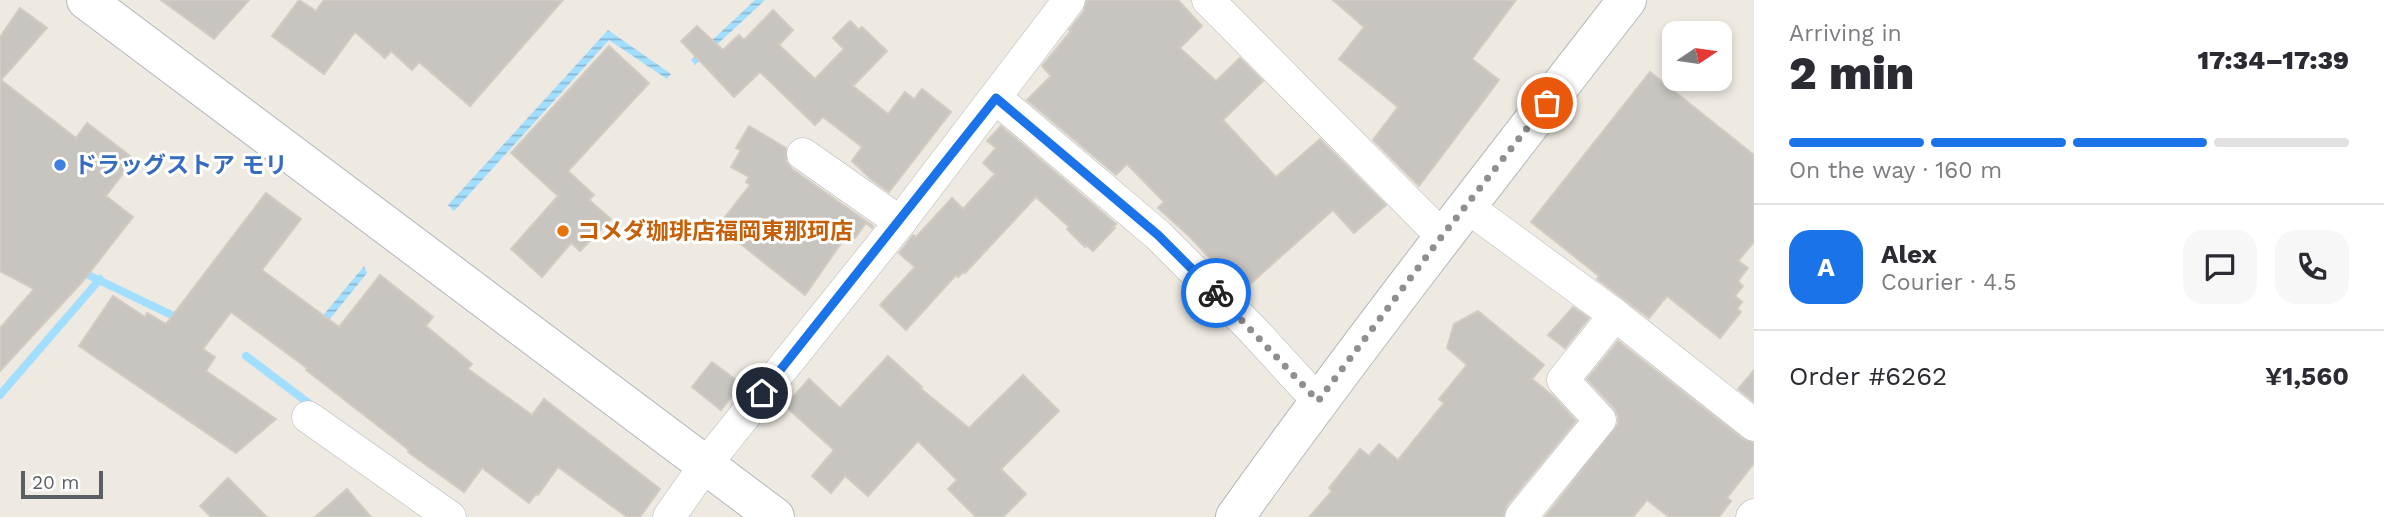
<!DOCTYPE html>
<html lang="en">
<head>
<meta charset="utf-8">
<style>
	body { margin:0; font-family:"Work Sans","Noto Sans JP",sans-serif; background:#f7f7f7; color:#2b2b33; height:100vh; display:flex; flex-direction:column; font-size:26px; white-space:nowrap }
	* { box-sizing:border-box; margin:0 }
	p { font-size:23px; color:#7c7c81 }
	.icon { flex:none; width:38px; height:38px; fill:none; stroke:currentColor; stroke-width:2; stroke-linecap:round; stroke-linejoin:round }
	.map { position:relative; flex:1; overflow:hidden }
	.drawer { display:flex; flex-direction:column; background:#fff; width:630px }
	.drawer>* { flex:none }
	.needle { width:46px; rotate:77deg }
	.controls { position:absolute; left:1662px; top:21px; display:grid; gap:14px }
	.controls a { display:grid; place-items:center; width:70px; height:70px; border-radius:14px; background:#fff; box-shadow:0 4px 10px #0003; font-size:35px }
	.scale { position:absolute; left:21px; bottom:18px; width:82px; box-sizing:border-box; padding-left:7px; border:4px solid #5b5f63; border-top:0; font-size:19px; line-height:24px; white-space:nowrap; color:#5b5f63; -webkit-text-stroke:5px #fff; paint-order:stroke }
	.pin { position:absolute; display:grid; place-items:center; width:60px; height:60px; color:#fff; margin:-30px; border:4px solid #fff; border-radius:50%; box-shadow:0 2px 7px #0007 }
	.courier { position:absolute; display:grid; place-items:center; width:70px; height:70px; margin:-35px; border:5px solid #1a73e8; border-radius:50%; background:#fff; color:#222; box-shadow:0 2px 9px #0007 }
	.headline em { font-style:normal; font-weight:800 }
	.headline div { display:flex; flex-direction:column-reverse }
	.headline { display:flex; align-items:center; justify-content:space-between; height:119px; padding:0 35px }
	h1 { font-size:46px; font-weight:800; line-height:52px }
	.bar { display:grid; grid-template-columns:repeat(4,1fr); gap:10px 7px; align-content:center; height:84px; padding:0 35px }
	.bar i { height:9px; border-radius:5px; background:#e1e1e2 }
	.bar .active { background:#1a73e8 }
	.bar p { grid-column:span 4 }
	.line { display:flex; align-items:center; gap:18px; padding:0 35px; border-top:2px solid #e1e1e2 }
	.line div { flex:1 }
	.round { display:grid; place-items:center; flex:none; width:74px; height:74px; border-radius:21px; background:#f7f7f7 }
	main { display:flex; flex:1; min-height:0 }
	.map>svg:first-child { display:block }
	.water { fill:url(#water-rules) }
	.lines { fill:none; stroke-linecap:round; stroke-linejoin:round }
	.stream { stroke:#a1deff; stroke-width:8 }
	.building { fill:#c8c5c0; stroke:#d2cbc1; stroke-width:2 }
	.minor-casing { stroke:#b3b6ba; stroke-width:33 }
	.tertiary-casing { stroke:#b3b6ba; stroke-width:40 }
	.secondary-casing { stroke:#b4b8bd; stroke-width:40 }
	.minor { stroke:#fff; stroke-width:32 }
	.tertiary { stroke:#fff; stroke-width:38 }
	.secondary { stroke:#fff; stroke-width:38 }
	.done { stroke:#8e908f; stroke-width:7; stroke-dasharray:0 12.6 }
	.route { stroke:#1a73e8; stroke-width:9 }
	.shop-dot { fill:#3f7fe0; stroke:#fff; stroke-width:2.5 }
	.food-dot { fill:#e8710a; stroke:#fff; stroke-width:2.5 }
	.labels { text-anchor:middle; stroke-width:6; stroke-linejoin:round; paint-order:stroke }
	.shop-label { font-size:23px; font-weight:bold; fill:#366cbe; stroke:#fff; text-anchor:start }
	.food-label { font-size:23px; font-weight:bold; fill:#c56008; stroke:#fff; text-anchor:start }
</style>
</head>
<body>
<main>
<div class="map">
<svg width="1754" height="517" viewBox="0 0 1754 517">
	<defs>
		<pattern id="water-rules" width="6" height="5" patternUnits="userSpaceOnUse" patternTransform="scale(1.75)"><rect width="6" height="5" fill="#a1deff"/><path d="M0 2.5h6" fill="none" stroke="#86b7d2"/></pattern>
	</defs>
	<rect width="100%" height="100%" fill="#eeeae2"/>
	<!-- water -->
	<g class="water">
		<polygon points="755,0 765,0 695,65 691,60"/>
		<polygon points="608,30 671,74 667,79 609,40 454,211 448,205"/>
		<polygon points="364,266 367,273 296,361 292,353"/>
	</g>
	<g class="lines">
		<!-- stream -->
		<g class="stream">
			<polyline points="80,271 182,320"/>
			<polyline points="246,356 315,408"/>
			<polyline points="0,395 100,279"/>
		</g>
	</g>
	<!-- building -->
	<g class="building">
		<polygon points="161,0 249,0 214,39"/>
		<polygon points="299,0 316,11 324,0 563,0 470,106 419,62 412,70 391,51 385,58 355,32 324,74 272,36"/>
		<polygon points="1087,0 1178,0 1202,26 1180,48 1216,81 1240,58 1263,81 1223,120 1276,177 1320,139 1386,205 1354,233 1333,210 1241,292 1190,237 1158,208 1164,202 1127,164 1116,175 1027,100 1051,76 1042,66 1071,31 1069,30 1084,11"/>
		<polygon points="1333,0 1516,0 1472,59 1499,80 1419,186 1373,140 1398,107 1339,59 1364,27"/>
		<polygon points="20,8 47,28 1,80 76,138 87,123 134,159 106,196 133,217 83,281 0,371 0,328 34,289 0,271 0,37"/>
		<polygon points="773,10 793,30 779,45 815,79 844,49 833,38 850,21 859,30 862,27 887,51 853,86 888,114 905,92 914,99 922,89 951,112 889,192 872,180 852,161 862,147 823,117 815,125 760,72 734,97 681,41 697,26 723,50 739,35 744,40"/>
		<polygon points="609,46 649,83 568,171 594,195 589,200 611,219 580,251 571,243 542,277 511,249 558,196 511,153"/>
		<polygon points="1650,72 1754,155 1754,242 1738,261 1748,268 1738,281 1743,286 1735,296 1742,302 1737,309 1741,312 1720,338 1667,296 1649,318 1597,279 1599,276 1531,222"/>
		<polygon points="749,126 786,148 786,161 792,169 873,226 872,228 866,223 855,238 849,232 805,295 718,226 750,185 746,182 749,177 731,167 741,150 736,148"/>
		<polygon points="1001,126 1116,224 1113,227 1115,228 1093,251 1086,245 1085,247 1067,229 1069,227 1036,197 965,273 963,272 958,277 956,275 906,330 880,305 915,267 899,253 913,235 916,237 952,198 963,209 995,174 983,163 996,148 987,141"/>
		<polygon points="266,193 301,219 262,270 339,327 380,275 433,317 426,326 472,364 468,369 532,415 544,399 660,489 640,517 627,517 558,467 538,495 536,494 529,503 482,468 464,492 408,452 409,450 306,370 307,368 231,312 203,349 215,357 206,371 276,419 236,453 79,346 113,296 145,317 147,313 166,324"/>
		<polygon points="1573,307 1589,318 1565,348 1548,335"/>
		<polygon points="1478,311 1544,365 1532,379 1553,396 1576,421 1507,505 1503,517 1309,517 1332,491 1329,488 1360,449 1369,456 1379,444 1398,460 1444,403 1439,399 1467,365 1447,348 1454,324"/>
		<polygon points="1618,341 1743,439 1754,443 1754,463 1727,498 1731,501 1719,517 1669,517 1647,500 1633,517 1545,517 1618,424 1618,416 1614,408 1587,379"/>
		<polygon points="888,356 922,387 920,388 969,428 1023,375 1059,411 1001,469 1026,494 1003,517 976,517 948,489 957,480 918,441 868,496 845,476 831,493 812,476 834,450 785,406 809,379 840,408"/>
		<polygon points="712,362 741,384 721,410 692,387"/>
		<polygon points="1754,370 1754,402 1738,389"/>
		<polygon points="228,478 267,517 211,517 200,506"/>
		<polygon points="347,489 371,517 315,517"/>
	</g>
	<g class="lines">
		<defs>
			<g id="minor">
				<polyline points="1208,0 1442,236"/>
				<polyline points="996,98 1158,235 1250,327 1318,401"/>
				<polyline points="803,154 900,222"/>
				<polyline points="1466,206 1615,315 1754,425"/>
				<polyline points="308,417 450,517"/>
				<polyline points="669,517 706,464 900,222 1069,0"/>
				<polyline points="1521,517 1600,420 1563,380 1615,315"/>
				<polyline points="1752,517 1754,515"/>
			</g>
			<polyline id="tertiary" points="86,0 775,517"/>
			<path id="secondary" d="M1235 517C1361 341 1494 171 1627 0"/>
		</defs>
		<!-- minor casing -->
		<use href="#minor" class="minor-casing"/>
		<!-- tertiary casing -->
		<use href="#tertiary" class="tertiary-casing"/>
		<!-- secondary casing -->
		<use href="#secondary" class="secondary-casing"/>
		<!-- minor -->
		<use href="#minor" class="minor"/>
		<!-- tertiary -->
		<use href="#tertiary" class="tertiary"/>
		<!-- secondary -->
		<use href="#secondary" class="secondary"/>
	</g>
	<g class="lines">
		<!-- done -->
		<polyline class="done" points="1216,293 1318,401 1442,236 1547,103"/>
		<!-- route -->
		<polyline class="route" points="762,393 996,98 1158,235 1216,293"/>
	</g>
	<!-- markers -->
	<circle class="shop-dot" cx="60" cy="165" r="7"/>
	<circle class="food-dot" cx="563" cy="231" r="7"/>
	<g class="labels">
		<!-- shop labels -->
		<g class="shop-label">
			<text x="74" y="173">ドラッグストア モリ</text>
		</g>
		<!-- food labels -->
		<g class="food-label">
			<text x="577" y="239">コメダ珈琲店福岡東那珂店</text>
		</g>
	</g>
</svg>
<div class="controls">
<a><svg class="needle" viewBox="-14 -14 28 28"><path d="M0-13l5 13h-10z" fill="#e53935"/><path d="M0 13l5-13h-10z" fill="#7c7c81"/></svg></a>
</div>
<div class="scale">20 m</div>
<div class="pin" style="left:1547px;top:103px;background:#ea580c"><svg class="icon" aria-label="bag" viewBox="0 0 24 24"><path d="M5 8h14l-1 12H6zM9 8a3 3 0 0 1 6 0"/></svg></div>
<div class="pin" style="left:762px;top:393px;background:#1f2937"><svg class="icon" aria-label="home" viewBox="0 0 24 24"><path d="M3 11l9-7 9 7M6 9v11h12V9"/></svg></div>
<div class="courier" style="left:1216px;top:293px"><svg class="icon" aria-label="bike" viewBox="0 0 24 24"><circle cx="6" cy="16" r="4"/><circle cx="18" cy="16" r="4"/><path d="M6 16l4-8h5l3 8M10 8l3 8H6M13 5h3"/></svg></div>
</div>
<section class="drawer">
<div class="headline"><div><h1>2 min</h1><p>Arriving in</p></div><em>17:34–17:39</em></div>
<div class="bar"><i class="active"></i><i class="active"></i><i class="active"></i><i></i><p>On the way · 160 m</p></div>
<div class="line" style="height:126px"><b class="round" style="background:#1a73e8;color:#fff">A</b><div><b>Alex</b><p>Courier · 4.5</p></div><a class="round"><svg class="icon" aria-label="chat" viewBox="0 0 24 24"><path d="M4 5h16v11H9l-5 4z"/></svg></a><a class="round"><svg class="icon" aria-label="phone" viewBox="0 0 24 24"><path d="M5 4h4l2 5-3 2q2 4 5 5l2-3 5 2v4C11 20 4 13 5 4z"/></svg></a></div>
<div class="line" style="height:91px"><div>Order #6262</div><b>¥1,560</b></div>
</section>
</main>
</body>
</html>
